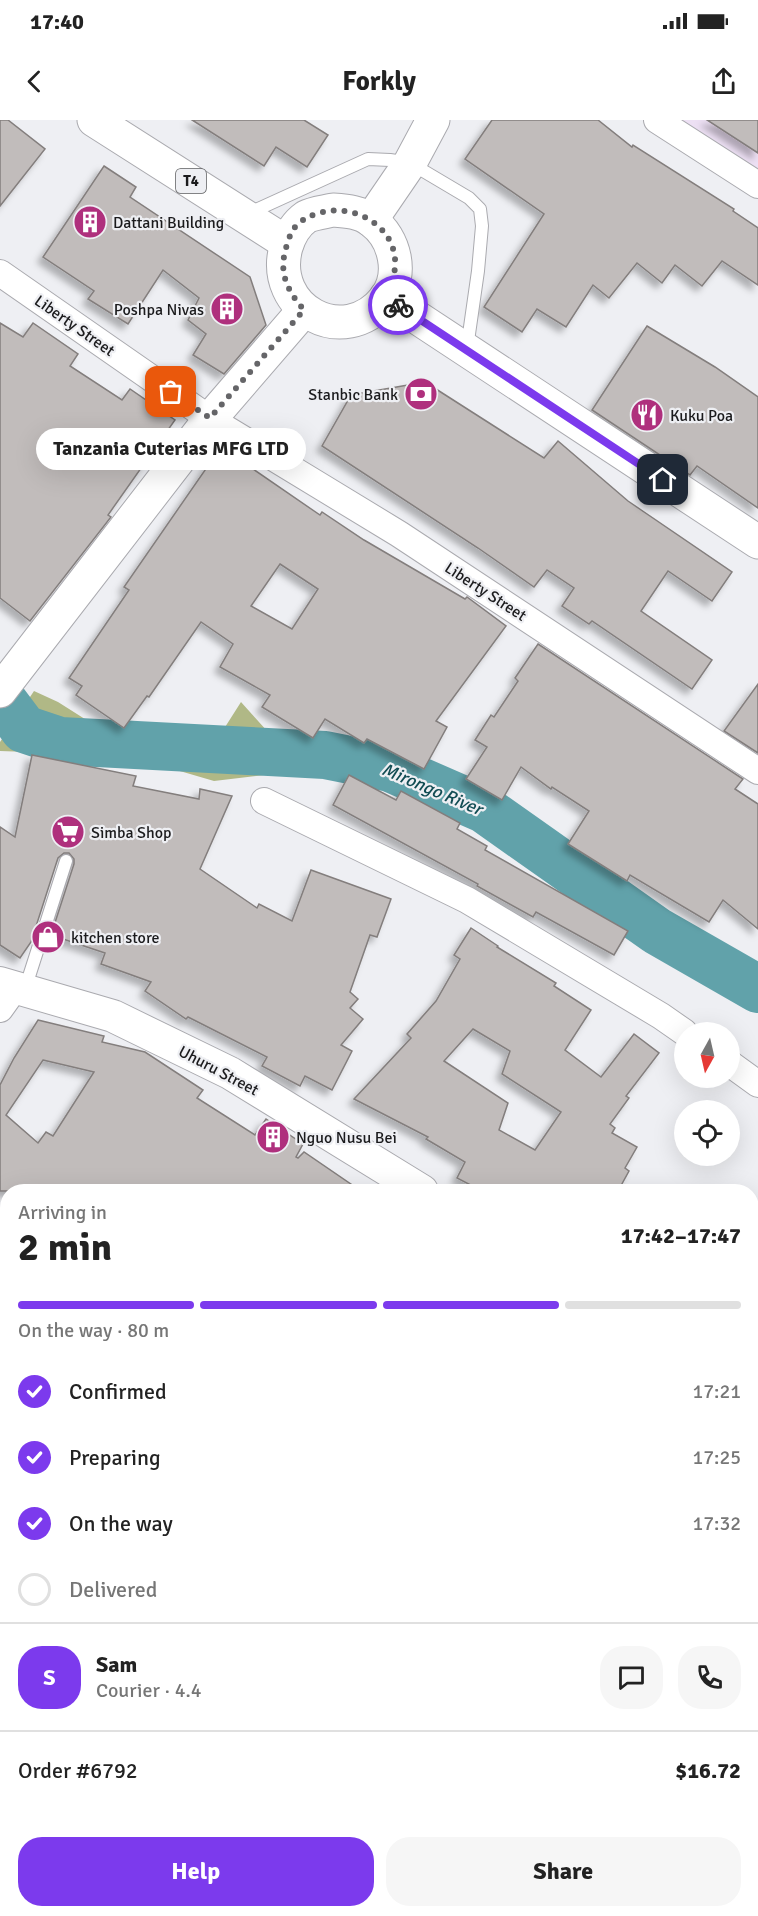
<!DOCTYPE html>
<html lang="en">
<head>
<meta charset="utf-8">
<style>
	body { margin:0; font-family:Signika,sans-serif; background:#f6f6f6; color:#222; height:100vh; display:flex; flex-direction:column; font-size:22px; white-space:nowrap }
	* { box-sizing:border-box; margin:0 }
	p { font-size:20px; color:#767676 }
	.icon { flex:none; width:33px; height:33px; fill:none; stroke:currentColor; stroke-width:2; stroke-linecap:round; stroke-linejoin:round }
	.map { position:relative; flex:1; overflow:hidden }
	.details { position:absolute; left:0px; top:1064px; width:759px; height:734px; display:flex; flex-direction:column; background:#fff; border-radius:24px 24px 0 0; box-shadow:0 6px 24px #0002 }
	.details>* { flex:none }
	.needle { width:39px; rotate:188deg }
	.tools { position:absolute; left:674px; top:902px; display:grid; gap:12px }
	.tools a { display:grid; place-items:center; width:66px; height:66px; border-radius:50%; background:#fff; box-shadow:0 6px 24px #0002; font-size:30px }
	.pin { position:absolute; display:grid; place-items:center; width:51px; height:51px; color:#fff; margin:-26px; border-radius:12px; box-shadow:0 3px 9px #0006 }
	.courier { position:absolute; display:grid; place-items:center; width:60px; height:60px; margin:-30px; border:4px solid #7c3aed; border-radius:50%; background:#fff; color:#222; box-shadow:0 2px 8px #0007 }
	.bubble { position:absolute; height:42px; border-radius:21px; background:#fff; box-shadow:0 6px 24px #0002; font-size:20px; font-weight:800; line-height:42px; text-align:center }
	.overview em { font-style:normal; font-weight:800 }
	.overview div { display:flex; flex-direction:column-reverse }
	.overview { display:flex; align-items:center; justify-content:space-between; height:102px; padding:0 18px }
	h1 { font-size:39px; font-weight:800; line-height:45px }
	.bar { display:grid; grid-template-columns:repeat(4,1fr); gap:9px 6px; align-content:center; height:72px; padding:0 18px }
	.bar i { height:8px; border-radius:4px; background:#e0e0e0 }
	.bar .on { background:#7c3aed }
	.bar p { grid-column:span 4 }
	.line { display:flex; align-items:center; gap:15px; padding:0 18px; border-top:2px solid #e0e0e0 }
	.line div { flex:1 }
	.round { display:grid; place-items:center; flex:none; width:63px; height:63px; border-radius:24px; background:#f6f6f6 }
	ol { padding:0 18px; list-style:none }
	li { display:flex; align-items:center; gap:18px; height:66px }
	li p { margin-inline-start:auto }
	li .icon { padding:6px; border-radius:50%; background:#7c3aed; color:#fff; stroke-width:4 }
	li:last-child { color:#767676 }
	li i { width:33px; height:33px; border:3px solid #e0e0e0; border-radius:50% }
	.button { display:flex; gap:12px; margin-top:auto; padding:12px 18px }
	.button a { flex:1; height:69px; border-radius:24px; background:#7c3aed; color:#fff; font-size:24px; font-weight:800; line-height:69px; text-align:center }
	.button a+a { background:#f6f6f6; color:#222 }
	.status { display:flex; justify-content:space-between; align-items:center; height:42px; padding:0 30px; background:#fff; direction:ltr }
	.status svg { height:16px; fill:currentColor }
	header { display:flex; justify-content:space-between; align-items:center; height:78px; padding:0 18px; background:#fff; font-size:27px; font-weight:800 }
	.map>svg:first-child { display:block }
	.commercial { fill:#ede0f4 }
	.forest { fill:#b0b886 }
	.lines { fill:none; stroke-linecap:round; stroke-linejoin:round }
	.stream { stroke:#61a2aa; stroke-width:8 }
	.river { stroke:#61a2aa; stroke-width:48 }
	.building { fill:#c1bcbb; stroke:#837e7d; stroke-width:1.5; fill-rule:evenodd; filter:url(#shadow) }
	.service-casing { stroke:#aaaaaf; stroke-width:14 }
	.pedestrian-casing { stroke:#aaaaaf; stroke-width:22 }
	.minor-casing { stroke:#aaaaaf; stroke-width:28 }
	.tertiary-casing { stroke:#aaaaaf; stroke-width:34 }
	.secondary-casing { stroke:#aaaaaf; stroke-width:35 }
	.trunk-casing { stroke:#aaaaaf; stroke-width:35 }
	.path { stroke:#7d7d80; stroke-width:4; stroke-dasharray:1.5 4.5; stroke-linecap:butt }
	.service { stroke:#fff; stroke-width:12 }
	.pedestrian { stroke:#fff; stroke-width:20 }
	.minor { stroke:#fff; stroke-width:26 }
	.tertiary { stroke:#fff; stroke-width:32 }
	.secondary { stroke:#fff; stroke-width:33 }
	.trunk { stroke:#fff; stroke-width:33 }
	.done { stroke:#656568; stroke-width:6; stroke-dasharray:0 10.8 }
	.route { stroke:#7c3aed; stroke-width:8 }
	.labels { text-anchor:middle; stroke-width:4.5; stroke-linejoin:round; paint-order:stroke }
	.shield { fill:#eeeff3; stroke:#5a5b5d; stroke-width:1.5 }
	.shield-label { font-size:15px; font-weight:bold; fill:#1b1b1d }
	.poi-label { font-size:16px; fill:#1b1b1d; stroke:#eeeff3; text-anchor:start }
	.street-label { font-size:16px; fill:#1b1b1d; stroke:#eeeff3 }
	.water-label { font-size:18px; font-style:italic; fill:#114c53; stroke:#eeeff3 }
</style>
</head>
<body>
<div class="status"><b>17:40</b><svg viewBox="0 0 49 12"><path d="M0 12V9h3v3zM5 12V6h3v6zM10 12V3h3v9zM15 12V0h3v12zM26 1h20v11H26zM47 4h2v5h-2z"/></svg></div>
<header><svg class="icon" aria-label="back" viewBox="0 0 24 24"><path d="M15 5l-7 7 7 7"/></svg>Forkly<svg class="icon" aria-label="share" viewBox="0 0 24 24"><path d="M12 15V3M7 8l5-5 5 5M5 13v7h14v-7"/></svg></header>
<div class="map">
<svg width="758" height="1796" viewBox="0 0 758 1796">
	<defs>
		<filter id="shadow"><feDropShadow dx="-5.5" dy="5.5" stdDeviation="3" flood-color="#0004"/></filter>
	</defs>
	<rect width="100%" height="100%" fill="#eeeff3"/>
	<!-- commercial -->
	<g class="commercial">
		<polygon points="664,0 758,0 758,65"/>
		<polygon points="7,1755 8,1790 238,1790 233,1796 0,1796 0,1766"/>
	</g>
	<!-- forest -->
	<polygon class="forest" points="34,571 58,582 107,613 159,609 220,615 241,582 277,622 322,626 332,614 349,633 325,656 308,648 289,652 214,661 149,642 56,633 0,631 0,622"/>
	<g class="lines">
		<!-- stream -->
		<g class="stream">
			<polyline points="0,1585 8,1582"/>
			<polyline points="752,1596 758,1597"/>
		</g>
		<!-- river -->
		<polyline class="river" points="0,577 24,609 60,621 325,635 390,648 484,689 657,811 758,869"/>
	</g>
	<!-- building -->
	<g class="building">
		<polygon points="0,0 8,0 45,29 0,86"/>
		<polygon points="192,0 304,0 328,15 307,47 276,27 264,46"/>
		<polygon points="492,0 598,0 632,27 633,25 734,89 733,91 758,108 758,165 722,141 702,166 675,145 662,163 637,143 609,178 593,165 566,207 537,189 522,212 484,187 544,94 465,39"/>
		<polygon points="707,0 758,0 758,33"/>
		<polygon points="104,46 136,67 130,77 250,157 266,205 224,254 193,235 206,214 188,200 199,178 163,150 128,204 88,179 94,171 43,137"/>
		<polygon points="0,203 23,217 33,203 78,234 70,246 122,280 130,269 175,300 108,395 111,397 30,501 0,478"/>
		<polygon points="647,206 715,247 758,277 758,388 697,346 690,355 592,290"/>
		<polygon points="425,262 544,338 558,321 628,381 732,452 712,481 668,451 641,491 712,540 692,569 592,501 589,504 562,486 574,468 547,450 534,467 478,428 322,326 351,275"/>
		<path d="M221 327 320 395 322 392 364 420 465 479 467 477 506 506 436 601 447 607 424 649 367 619 364 623 325 599 313 618 262 587 270 575 220 547 233 524 201 502 149 577 147 576 124 608 76 575 82 566 69 558 129 470 124 467ZM280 444 318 469 292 509 251 486Z"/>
		<polygon points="538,524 743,659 735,669 758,684 758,809 723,780 709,802 630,755 627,761 568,724 589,691 552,667 551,669 521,647 502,680 466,659 487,627 475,620 491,595 494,597 518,561 515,558"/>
		<polygon points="758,564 758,633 724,611"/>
		<polygon points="32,635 136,656 133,666 199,679 200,669 232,676 200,749 257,788 259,784 292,801 311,750 391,779 377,817 370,815 350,872 358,879 350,888 363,899 341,925 352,931 332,970 305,956 300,966 262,946 267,937 188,897 186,899 145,871 151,862 101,844 105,833 51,815 74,744 74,739 69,733 64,733 58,738 31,822 20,838 0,825 0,707 15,717"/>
		<polygon points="349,655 396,680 401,671 460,703 457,709 487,726 485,730 628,811 614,835 536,792 533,797 477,766 478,764 333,685"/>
		<path d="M471 808 498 826 497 827 556 863 554 866 591 890 565 930 601 957 634 914 659 933 626 976 629 978 610 1004 615 1008 612 1013 637 1027 625 1048 629 1051 618 1071H482L457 1058 465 1042 426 1019 428 1017 354 979 411 918 407 914 436 881 460 839 454 835ZM473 909 510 931 502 954 561 992 535 1030 499 1010 508 983 444 941Z"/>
		<path d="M38 900 104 916 102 922 145 932 203 970 197 978 255 1015 266 999 303 1024 296 1037 298 1038 304 1032 361 1071H0V965L14 938ZM43 940 94 952 53 1016 46 1012 38 1023 6 995Z"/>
	</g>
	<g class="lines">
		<defs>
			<g id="service">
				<polyline points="247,94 368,39 390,40 410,43 469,78 480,89 482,106 478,151 467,228"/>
				<polyline points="25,869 66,741"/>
			</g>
			<polyline id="pedestrian" points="27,1796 31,1790"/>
			<g id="minor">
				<polyline points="657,0 758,65"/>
				<polyline points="0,153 210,299 399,414 758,651"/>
				<polyline points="264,681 467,780 661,896 684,912"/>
				<polyline points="0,889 15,868"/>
				<polyline points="729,943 758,964"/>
				<polyline points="0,1103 8,1109"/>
				<polyline points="752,1422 758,1413"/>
				<polyline points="750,1796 758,1784"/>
			</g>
			<g id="tertiary">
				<polyline points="0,863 113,896 230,953 422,1071"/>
				<polyline points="752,1267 758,1270"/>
				<polyline points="0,1403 8,1408"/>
				<polyline points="564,1790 574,1796"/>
			</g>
			<g id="secondary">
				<polyline points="371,100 410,43 433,0"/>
				<polyline points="0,571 210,299 304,190"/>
			</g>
			<g id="trunk">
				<polyline points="94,0 287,123"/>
				<path d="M333 90C347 91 361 92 372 101 395 118 404 155 385 179 344 230 269 189 286 127 290 114 296 104 306 97 313 93 325 92 333 90Z"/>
				<polyline points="386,177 758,422"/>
			</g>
		</defs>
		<!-- service casing -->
		<use href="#service" class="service-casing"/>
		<!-- pedestrian casing -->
		<use href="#pedestrian" class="pedestrian-casing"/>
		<!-- minor casing -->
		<use href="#minor" class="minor-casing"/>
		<!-- tertiary casing -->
		<use href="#tertiary" class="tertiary-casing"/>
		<!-- secondary casing -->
		<use href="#secondary" class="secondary-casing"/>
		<!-- trunk casing -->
		<use href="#trunk" class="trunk-casing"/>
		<!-- path -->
		<g class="path">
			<polyline points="150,1790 159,1796"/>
			<polyline points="103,1796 108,1790"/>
			<polyline points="242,1796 246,1790"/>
		</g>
		<!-- service -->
		<use href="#service" class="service"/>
		<!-- pedestrian -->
		<use href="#pedestrian" class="pedestrian"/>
		<!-- minor -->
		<use href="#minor" class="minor"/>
		<!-- tertiary -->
		<use href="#tertiary" class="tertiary"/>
		<!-- secondary -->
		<use href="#secondary" class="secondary"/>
		<!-- trunk -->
		<use href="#trunk" class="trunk"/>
	</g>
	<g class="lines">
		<!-- done -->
		<path class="done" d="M171 272 210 298 304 190C289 173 279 155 285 132 287 124 290 113 295 107 303 98 312 95 323 92 357 84 398 108 395 147 394 158 391 167 386 177L398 185"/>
		<!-- route -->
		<polyline class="route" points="398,185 663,360"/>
	</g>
	<!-- icons -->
	<defs>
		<symbol id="building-disc" viewBox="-11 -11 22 22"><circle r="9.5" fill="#af307d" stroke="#eeeff3"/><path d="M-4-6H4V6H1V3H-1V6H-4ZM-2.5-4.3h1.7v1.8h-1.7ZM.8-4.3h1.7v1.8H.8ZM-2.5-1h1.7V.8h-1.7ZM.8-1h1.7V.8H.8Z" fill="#fff"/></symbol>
		<symbol id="bank-disc" viewBox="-11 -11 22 22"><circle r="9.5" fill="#af307d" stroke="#eeeff3"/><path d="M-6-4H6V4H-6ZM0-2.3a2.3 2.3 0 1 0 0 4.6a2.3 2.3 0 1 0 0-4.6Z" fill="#fff"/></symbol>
		<symbol id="restaurant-disc" viewBox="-11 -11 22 22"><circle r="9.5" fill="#af307d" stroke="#eeeff3"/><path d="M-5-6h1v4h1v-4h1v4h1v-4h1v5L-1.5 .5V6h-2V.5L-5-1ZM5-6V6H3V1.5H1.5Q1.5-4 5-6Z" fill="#fff"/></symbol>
		<symbol id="supermarket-disc" viewBox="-11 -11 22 22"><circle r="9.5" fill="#af307d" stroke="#eeeff3"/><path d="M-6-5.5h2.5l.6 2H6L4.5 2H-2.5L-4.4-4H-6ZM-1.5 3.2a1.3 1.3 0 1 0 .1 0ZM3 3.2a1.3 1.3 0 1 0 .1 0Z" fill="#fff"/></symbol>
		<symbol id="shop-disc" viewBox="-11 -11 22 22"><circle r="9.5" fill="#af307d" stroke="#eeeff3"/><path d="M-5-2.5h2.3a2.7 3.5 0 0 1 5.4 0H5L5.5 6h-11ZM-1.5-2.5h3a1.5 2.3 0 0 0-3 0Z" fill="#fff"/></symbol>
	</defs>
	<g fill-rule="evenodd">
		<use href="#building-disc" x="71" y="83" width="38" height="38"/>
		<use href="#building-disc" x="208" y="170" width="38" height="38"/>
		<use href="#bank-disc" x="402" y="255" width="38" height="38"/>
		<use href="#restaurant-disc" x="628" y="276" width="38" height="38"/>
		<use href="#supermarket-disc" x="49" y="693" width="38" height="38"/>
		<use href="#shop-disc" x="29" y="798" width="38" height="38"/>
		<use href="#building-disc" x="254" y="998" width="38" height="38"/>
	</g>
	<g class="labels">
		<!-- shield labels -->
		<rect class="shield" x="176" y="49" width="30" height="24" rx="4.5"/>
		<g class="shield-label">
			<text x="191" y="66">T4</text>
		</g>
		<!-- poi labels -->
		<g class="poi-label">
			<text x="113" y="108">Dattani Building</text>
			<text x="204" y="195" text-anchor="end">Poshpa Nivas</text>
			<text x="398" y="280" text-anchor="end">Stanbic Bank</text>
			<text x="670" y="301">Kuku Poa</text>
			<text x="91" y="718">Simba Shop</text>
			<text x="71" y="823">kitchen store</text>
			<text x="296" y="1023">Nguo Nusu Bei</text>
		</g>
		<!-- street labels -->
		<g class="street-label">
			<text transform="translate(75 205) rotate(35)" y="6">Liberty Street</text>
			<text transform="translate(486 471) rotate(33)" y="6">Liberty Street</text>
			<text transform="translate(219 950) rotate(28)" y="6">Uhuru Street</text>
		</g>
		<!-- water labels -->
		<g class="water-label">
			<text transform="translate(432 669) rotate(23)" y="6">Mirongo River</text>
		</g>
	</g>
</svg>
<div class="tools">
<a><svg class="needle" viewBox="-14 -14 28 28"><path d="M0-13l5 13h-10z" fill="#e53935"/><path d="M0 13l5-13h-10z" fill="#767676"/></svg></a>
<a><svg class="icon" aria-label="locate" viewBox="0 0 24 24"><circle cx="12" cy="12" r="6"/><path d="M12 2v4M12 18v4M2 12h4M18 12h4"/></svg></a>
</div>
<div class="pin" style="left:171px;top:272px;background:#ea580c"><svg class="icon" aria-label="bag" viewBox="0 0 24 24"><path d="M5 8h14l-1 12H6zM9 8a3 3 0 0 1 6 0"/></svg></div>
<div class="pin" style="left:663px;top:360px;background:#1f2937"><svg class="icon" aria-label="home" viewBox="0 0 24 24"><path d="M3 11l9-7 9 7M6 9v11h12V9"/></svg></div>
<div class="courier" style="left:398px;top:185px"><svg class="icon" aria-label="bike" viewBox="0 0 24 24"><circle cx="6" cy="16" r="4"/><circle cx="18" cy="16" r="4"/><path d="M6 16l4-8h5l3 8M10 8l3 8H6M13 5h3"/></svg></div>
<div class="bubble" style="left:36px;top:308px;width:270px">Tanzania Cuterias MFG LTD</div>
<section class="details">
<div class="overview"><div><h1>2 min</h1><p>Arriving in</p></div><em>17:42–17:47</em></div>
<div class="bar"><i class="on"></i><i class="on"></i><i class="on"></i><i></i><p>On the way · 80 m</p></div>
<ol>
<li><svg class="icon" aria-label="check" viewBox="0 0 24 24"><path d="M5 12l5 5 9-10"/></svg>Confirmed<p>17:21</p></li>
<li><svg class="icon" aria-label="check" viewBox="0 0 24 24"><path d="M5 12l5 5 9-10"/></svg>Preparing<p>17:25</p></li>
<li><svg class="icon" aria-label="check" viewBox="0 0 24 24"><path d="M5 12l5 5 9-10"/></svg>On the way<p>17:32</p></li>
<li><i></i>Delivered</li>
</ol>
<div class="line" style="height:108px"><b class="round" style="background:#7c3aed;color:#fff">S</b><div><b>Sam</b><p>Courier · 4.4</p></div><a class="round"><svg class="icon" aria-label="chat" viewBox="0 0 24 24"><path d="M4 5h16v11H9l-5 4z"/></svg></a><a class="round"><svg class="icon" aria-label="phone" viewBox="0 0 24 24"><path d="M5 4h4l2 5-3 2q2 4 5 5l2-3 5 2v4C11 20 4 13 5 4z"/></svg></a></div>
<div class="line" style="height:78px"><div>Order #6792</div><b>$16.72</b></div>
<div class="button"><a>Help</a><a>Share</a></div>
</section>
</div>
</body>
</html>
